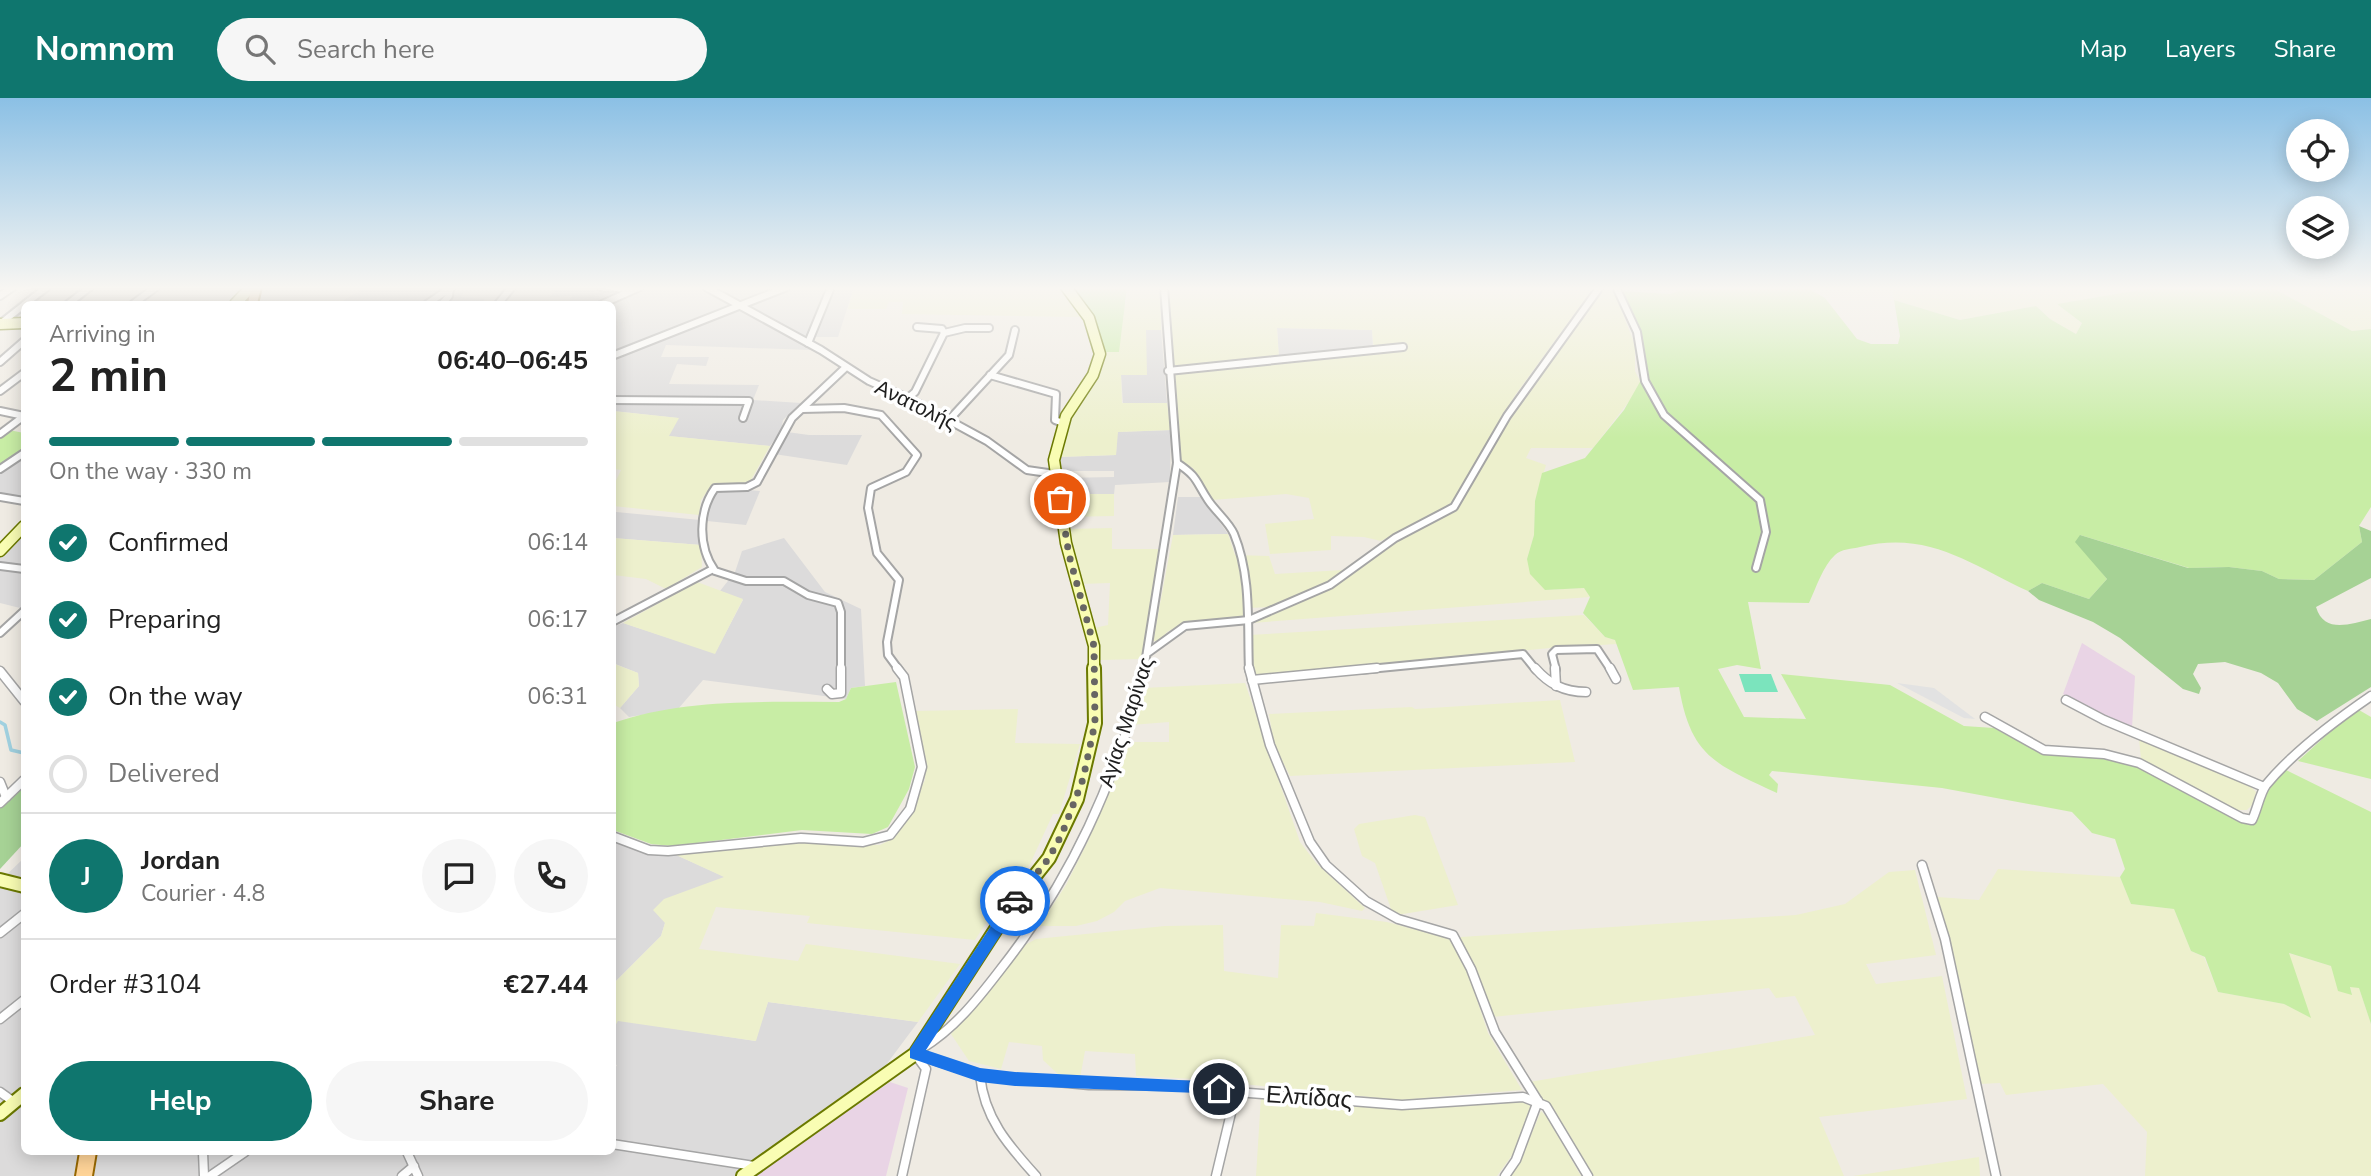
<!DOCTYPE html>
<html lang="en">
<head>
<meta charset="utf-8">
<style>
	body { margin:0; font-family:"Nunito Sans",sans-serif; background:#f6f6f6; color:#222; height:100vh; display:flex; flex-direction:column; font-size:26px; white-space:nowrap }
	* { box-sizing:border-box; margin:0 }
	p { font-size:23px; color:#767676 }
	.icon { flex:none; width:38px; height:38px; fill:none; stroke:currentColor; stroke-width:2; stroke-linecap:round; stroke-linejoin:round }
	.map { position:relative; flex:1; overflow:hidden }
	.panel { position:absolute; left:21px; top:203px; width:595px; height:854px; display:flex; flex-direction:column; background:#fff; border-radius:10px; box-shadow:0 4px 18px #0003 }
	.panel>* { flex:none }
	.fabs { position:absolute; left:2286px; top:21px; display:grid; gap:14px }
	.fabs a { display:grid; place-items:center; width:63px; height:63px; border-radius:50%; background:#fff; box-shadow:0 4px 18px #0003; font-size:35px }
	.pin { position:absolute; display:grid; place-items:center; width:60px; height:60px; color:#fff; margin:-30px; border:4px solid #fff; border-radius:50%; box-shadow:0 2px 7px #0007 }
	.courier { position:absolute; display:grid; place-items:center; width:70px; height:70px; margin:-35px; border:5px solid #1a73e8; border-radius:50%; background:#fff; color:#222; box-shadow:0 2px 9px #0007 }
	.headline em { font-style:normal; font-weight:700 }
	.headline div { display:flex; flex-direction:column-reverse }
	.headline { display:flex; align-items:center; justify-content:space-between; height:119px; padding:0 28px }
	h1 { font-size:46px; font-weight:700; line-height:52px }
	.bar { display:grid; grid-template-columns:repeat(4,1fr); gap:10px 7px; align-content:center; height:84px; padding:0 28px }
	.bar i { height:9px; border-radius:5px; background:#e0e0e0 }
	.bar .current { background:#0f766e }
	.bar p { grid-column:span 4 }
	.line { display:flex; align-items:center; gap:18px; padding:0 28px; border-top:2px solid #e0e0e0 }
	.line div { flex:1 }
	.round { display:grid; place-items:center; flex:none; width:74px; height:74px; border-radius:37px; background:#f6f6f6 }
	ol { padding:0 28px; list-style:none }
	li { display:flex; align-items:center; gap:21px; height:77px }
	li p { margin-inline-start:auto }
	li .icon { padding:7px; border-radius:50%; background:#0f766e; color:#fff; stroke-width:4 }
	li:last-child { color:#767676 }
	li i { width:38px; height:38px; border:4px solid #e0e0e0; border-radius:50% }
	.primary-button { display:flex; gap:14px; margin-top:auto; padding:14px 28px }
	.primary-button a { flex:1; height:80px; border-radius:42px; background:#0f766e; color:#fff; font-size:28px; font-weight:700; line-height:80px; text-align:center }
	.primary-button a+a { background:#f6f6f6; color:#222 }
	header { display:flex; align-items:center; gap:42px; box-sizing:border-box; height:98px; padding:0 35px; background:#0f766e; color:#fff }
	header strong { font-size:33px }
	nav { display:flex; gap:38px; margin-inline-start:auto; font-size:24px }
	.search { width:490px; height:63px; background:#f6f6f6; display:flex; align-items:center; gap:18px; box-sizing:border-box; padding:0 24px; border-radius:38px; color:#767676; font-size:26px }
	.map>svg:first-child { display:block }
	.residential { fill:#dcdbdb }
	.industrial { fill:#e9d4e5 }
	.farmland { fill:#edf0cd }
	.grass { fill:#c8eda5 }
	.forest { fill:#a6d295 }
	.pitch { fill:#7be4bd }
	.parking { fill:#e2e2e2 }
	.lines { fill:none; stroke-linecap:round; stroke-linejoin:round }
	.stream { stroke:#a0d1e0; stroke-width:3.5 }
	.street-far1-casing { stroke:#a5a5a5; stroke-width:10 }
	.street-casing { stroke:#a5a5a5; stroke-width:11 }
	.secondary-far1-casing { stroke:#6b7900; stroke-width:13 }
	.secondary-casing { stroke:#6b7900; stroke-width:16 }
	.primary-casing { stroke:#976700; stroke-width:4 }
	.street-far1 { stroke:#fff; stroke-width:6 }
	.street { stroke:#fff; stroke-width:8 }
	.secondary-far1 { stroke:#f9fdb3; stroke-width:10 }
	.secondary { stroke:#f9fdb3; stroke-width:12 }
	.primary { fill:#ffd498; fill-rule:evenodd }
	.route { fill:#1a73e8 }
	.done { stroke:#676663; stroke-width:7; stroke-dasharray:0 12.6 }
	.labels { text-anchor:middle; stroke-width:7; stroke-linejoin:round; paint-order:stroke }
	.street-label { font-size:21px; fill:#1e1e1e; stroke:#fff }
	.near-street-label { font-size:24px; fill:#1e1e1e; stroke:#fff }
</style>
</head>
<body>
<header>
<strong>Nomnom</strong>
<div class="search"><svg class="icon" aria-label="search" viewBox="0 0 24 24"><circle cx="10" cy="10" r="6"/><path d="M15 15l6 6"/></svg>Search here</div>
<nav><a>Map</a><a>Layers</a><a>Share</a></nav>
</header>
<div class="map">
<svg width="2371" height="1078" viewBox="0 0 2371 1078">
	<rect width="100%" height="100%" fill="#efebe3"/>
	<!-- residential -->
	<g class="residential">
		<polygon points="365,189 453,189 453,194 463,195 461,199 485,201 481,206 338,206"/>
		<polygon points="557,189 854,189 838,239 815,239 810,252 666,247 661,259 709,259 706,268 677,266 669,286 759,287 753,302 801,305 783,322 781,333 770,348 668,338 678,320 613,313 612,206 569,203 572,198 550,199"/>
		<polygon points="1277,230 1372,232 1373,251 1279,260"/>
		<polygon points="1146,232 1161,232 1167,305 1123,306 1121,277 1146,276"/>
		<polygon points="1171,332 1170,384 1115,387 1114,396 1063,396 1061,380 1114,379 1114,373 1060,373 1058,359 1116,357 1117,334"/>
		<polygon points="787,334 809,337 862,337 847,367 774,356"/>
		<polygon points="24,356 24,405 0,401 0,371"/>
		<polygon points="726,390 760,393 746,427 707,423 709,404 715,392"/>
		<polygon points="1178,399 1202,399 1228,436 1173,437"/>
		<polygon points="616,414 700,422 701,447 613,440"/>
		<polygon points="24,420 24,511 0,505 0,445"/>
		<polygon points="784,440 825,494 861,511 865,588 851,590 846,601 703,582 678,611 629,619 620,610 639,588 638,575 613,565 613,529 623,525 715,555 743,502 720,493 735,474 742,453"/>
		<polygon points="613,743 649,756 674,756 725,779 665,825 661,838 613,886"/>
		<polygon points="24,760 24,1054 612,1054 612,975 617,967 613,966 612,931 618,922 755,943 768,904 918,924 880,975 790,1036 738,1078 0,1078 0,783"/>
	</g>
	<!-- industrial -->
	<g class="industrial">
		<polygon points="2082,545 2135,578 2132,630 2088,611 2063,596"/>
		<polygon points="890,984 908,990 886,1078 752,1078"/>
	</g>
	<!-- farmland -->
	<g class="farmland">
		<polygon points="854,189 1060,189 1083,219 902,216 903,204 889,204 886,211 848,211"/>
		<polygon points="1127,189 1160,189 1161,232 1146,232 1147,277 1121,277 1122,305 1167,305 1171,332 1118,334 1116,357 1058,359 1064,328 1102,267 1103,254 1126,204"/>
		<polygon points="1166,189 1594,189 1516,296 1450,407 1381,443 1364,439 1331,438 1331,452 1270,456 1265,426 1314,421 1309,400 1286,396 1212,402 1193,370 1180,364 1171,274 1374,255 1372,232 1277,230 1279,260 1171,271"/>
		<polygon points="1604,189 1611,189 1615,196 1635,247 1635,273 1641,285 1637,293 1593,350 1531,350 1526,360 1546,367 1535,403 1534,437 1527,461 1545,492 1584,490 1590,499 1252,525 1335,487 1389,446 1448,417 1457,409 1528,292"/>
		<polygon points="1892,189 2157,189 2058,206 2082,225 2076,236 2050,221 2036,208 1960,222 1894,202"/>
		<polygon points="2271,189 2371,189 2371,231 2352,233"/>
		<polygon points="613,313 679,320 669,338 770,348 751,382 739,387 717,387 708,392 701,402 699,417 613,408 613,389 621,372 613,371"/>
		<polygon points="1080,396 1114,396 1114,418 1064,419 1062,403 1080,401"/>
		<polygon points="1112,430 1112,451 1161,451 1141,561 1100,562 1094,530 1108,527 1110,485 1080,486 1073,466 1068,431"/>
		<polygon points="1228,436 1235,457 1269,458 1275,476 1343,472 1328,485 1271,509 1248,510 1246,520 1187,524 1167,534 1160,543 1153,543 1173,437"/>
		<polygon points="613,440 701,447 702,469 666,491 646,481 613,477"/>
		<polygon points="697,484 743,501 715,556 623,525"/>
		<polygon points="1584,517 1605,539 1615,542 1617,546 1550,550 1255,578 1252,574 1249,537"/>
		<polygon points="612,565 638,575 639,588 620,610 613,606"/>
		<polygon points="1245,585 1300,744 1317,766 1365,810 1362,813 1320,804 1160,790 1125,803 1114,814 1097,823 1076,828 1039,828 1066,787 1089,741 1126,644 1169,644 1169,624 1131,627 1143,590"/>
		<polygon points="1560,602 1575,664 1290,678 1274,647 1269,616 1412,609 1415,611"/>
		<polygon points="1018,611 1015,645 1080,646 1059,716 1053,716 1030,766 1008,792 975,842 807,825 810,818 716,809 699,851 798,863 806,846 960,866 918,924 768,904 756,943 618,923 613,931 613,886 661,838 665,825 653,812 664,801 724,779 674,756 801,744 880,747 894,740 925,682 925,663 913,613"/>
		<polygon points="2139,641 2248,686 2256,694 2252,707 2247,712 2236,712 2141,661"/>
		<polygon points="1415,717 1425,719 1458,807 1397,817 1392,814 1375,765 1362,758 1354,731 1359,726"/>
		<polygon points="1998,771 2120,779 2131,806 2174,811 2191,853 2204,859 2218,894 2284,906 2310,919 2288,855 2331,868 2352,896 2350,888 2359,890 2371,926 2371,1078 2145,1078 2147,1034 2103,986 2006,997 2000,985 1979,986 1937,799 1979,802"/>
		<polygon points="1915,772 1936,857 1866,866 1876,886 1942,878 1967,1001 1819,1019 1844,1078 1593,1078 1565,1029 1529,984 1815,937 1795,898 1776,900 1769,890 1492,919 1484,893 1460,842 1461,839 1796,817 1845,806 1889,774"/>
		<polygon points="1316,815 1387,824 1450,841 1467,871 1488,935 1522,992 1400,1002 1194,981 1136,978 1135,956 1085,953 1080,980 1062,980 1043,962 1042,948 1009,944 1001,971 969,963 951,936 1023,848 1036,841 1165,828 1223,827 1224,873 1278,880 1281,827 1314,828"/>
		<polygon points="1261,999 1398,1011 1521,1003 1529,1005 1531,1012 1513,1056 1497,1078 1256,1078"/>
		<polygon points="1541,1013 1547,1019 1581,1078 1511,1078 1519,1066"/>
		<polygon points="1979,1059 1980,1078 1853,1078"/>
	</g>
	<!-- grass -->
	<g class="grass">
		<polygon points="1067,189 1127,189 1119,254 1103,254"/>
		<path d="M1681 189H1806L1825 200 1857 241 1871 246H1898L1900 238 1894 202 1960 222 2036 208 2050 221 2076 236 2082 225 2057 206 2157 189H2271L2352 233 2371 231V409L2359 428 2362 444 2314 482 2279 481 2262 473 2229 469 2189 470 2080 437 2094 465 2107 481 2089 501 2042 485 2028 493C1970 466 1928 432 1860 449 1852 451 1841 451 1835 457 1823 468 1816 490 1809 505L1748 504 1761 571 1737 567 1718 571 1744 619 1806 621 1781 576 1890 587 1964 628 1994 630 2038 654 2106 659 2140 668 2242 723 2256 724 2266 692 2286 672 2371 714V926L2359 890 2350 889 2352 897 2338 893 2331 868 2289 855 2311 920 2284 906 2218 894 2205 859 2191 853 2174 811 2131 806 2120 779 2125 771 2115 741 2092 735 2072 714 1942 690 1772 673 1769 677 1778 686 1777 695C1715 666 1691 659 1679 589L1633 592 1615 542 1605 539 1583 515 1590 499 1584 490 1545 492 1530 476 1527 461 1534 437 1535 403 1542 375 1585 360 1624 312 1645 275 1644 250 1623 193 1670 196 1681 192Z"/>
		<polygon points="9,332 24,335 24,353 0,368 0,339"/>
		<path d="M896 584 915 669 909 691 888 729 872 736 802 732 672 748 651 746 613 732V625C685 600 765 604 839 604L846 601 851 590Z"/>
		<polygon points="2359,612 2371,619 2371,681 2298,663 2340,625"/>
	</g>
	<!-- forest -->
	<g class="forest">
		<path d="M2359 428 2371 433V480L2316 509C2324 536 2350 526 2371 521V589L2317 623 2297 611 2278 585 2261 575 2225 564 2198 566 2193 576 2201 590 2199 596 2183 591 2120 540 2093 524 2039 502 2028 493 2042 485 2089 501 2107 481 2075 444 2080 437 2188 470 2229 469 2262 473 2279 481 2314 482 2362 444Z"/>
		<polygon points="24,684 24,745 0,771 0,708"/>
	</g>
	<!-- pitch -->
	<polygon class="pitch" points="1739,576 1771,576 1778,594 1745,594"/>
	<!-- parking -->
	<polygon class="parking" points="1897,585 1934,590 1975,621 1964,620"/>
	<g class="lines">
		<!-- stream -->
		<polyline class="stream" points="0,624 5,627 11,652 24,655"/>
		<defs>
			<g id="street-far1">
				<polyline points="600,189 635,191"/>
				<polyline points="706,189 821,252 869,283 908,300 987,343 1027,372 1055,376"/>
				<polyline points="1616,189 1637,234 1645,283 1664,317 1760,402 1766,434 1756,470"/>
				<polyline points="0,198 13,189"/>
				<polyline points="25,206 47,189"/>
				<polyline points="68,206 90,189"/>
				<polyline points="133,206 156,189"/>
				<polyline points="427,206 452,189"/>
				<polyline points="442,206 449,198 450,190"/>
				<polyline points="498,206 512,189"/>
				<polyline points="602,206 640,189"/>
				<polyline points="0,226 24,207"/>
				<polyline points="917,229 942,231 944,235"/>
				<polyline points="808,245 831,189"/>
				<polyline points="612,258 787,189"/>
				<polyline points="0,264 24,243"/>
				<polyline points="1168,273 1403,249"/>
				<polyline points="990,277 1056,296 1055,322 1063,325"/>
				<polyline points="0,293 24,275"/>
				<polyline points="908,300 915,294 944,235 965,230 989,230"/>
				<polyline points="612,302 749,303 743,320"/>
				<polyline points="802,311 844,310 881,317 917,357 906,374 871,390 868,410 877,455 899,482 887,544 888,557 899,572"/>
				<polyline points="0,313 24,318"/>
				<polyline points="949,322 1009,257 1015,232"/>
				<polyline points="0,336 24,318"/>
				<path d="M1177 365C1198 379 1195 382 1208 402 1215 413 1229 424 1234 436 1252 480 1247 527 1249 572"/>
				<polyline points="0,371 24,355"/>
				<polyline points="0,399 24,403"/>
				<polyline points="0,468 24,471"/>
				<polyline points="612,524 713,471"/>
				<polyline points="0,535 24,513"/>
				<polyline points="1149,554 1185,528 1249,522 1330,487 1395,440 1454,409 1507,318 1600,189"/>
				<path d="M841 572V514L838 505 808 497 784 483H746L715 473C698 449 698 414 715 390L747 389 757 384 792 320 845 270"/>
				<polyline points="1144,572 1177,365 1164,189"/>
				<polyline points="1359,572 1523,556 1536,572"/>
				<polyline points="1556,572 1552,556 1556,552 1597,551 1611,572"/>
			</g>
			<g id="street">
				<polyline points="1249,570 1270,647 1310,744 1326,767 1366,803 1398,821 1453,837 1471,871 1495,934 1538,1003"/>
				<path d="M1535 570C1549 586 1564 594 1586 594"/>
				<polyline points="1555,570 1556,588"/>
				<polyline points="1610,570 1616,581"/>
				<polyline points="0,573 24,603"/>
				<polyline points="1252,582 1377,570"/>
				<polyline points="827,591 832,596 841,595 841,570"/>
				<polyline points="2066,602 2104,622 2264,689"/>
				<path d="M1985 619 2044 652 2104 656 2139 665 2242 720 2252 722C2257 712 2260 695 2266 687 2293 654 2336 622 2371 598"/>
				<polyline points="0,684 6,699"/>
				<polyline points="0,705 24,682"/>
				<polyline points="612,738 649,752 668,753 801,740 863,744 890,737 910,711 922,669 904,579 897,570"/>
				<polyline points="1922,767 1945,841 1996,1078"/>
				<polyline points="0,835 24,816"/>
				<polyline points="0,921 24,902"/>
				<path d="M921 951C954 931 977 902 1000 872 1072 781 1116 682 1145 570"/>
				<polyline points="915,956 980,977 1089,987 1202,988 1236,994 1402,1007 1523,999 1546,1008 1588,1078"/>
				<path d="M980 977C984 1020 1008 1047 1036 1078"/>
				<polyline points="0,994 14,1004"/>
				<polyline points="612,1046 754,1068"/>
				<polyline points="203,1054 204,1078"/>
				<polyline points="407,1054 418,1078"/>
				<polyline points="210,1078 245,1054"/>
				<polyline points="402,1078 414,1068"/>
				<polyline points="902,1078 926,971 915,956"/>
				<polyline points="1216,1078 1236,994"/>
				<polyline points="1505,1078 1516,1062 1538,1003"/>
			</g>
			<g id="secondary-far1">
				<polyline points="1066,189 1089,220 1100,256 1093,277 1066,318 1054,362 1066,445 1094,548 1094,572"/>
				<polyline points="235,206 251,189"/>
				<polyline points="0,226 24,225"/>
				<polyline points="0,453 24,428"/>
			</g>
			<g id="secondary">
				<polyline points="0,782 24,788"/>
				<polyline points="0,1016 24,996"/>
				<polyline points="743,1078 915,956 1011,808 1049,760 1077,701 1095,625 1094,570"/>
			</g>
			<g id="primary">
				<polygon points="251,189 261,189 257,206 248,206"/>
				<polygon points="80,1054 96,1054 92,1078 76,1078"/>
			</g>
		</defs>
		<!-- street-far1 casing -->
		<use href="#street-far1" class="street-far1-casing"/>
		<!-- street casing -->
		<use href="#street" class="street-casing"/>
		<!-- secondary-far1 casing -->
		<use href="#secondary-far1" class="secondary-far1-casing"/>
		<!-- secondary casing -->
		<use href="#secondary" class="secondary-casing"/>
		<!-- primary casing -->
		<use href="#primary" class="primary-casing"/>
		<!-- street-far1 -->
		<use href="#street-far1" class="street-far1"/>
		<!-- street -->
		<use href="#street" class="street"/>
		<!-- secondary-far1 -->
		<use href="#secondary-far1" class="secondary-far1"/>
		<!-- secondary -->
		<use href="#secondary" class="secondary"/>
		<!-- primary -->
		<use href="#primary" class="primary"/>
	</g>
	<!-- sky -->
	<linearGradient id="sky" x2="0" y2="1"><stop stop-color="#8bc0e5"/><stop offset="0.56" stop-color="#f8f6f2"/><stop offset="1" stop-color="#f8f6f2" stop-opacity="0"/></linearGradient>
	<rect width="2371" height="340" fill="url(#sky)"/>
	<!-- route -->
	<polygon class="route" points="1015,797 1020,799 1020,807 926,952 980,970 1015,974 1219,984 1226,991 1224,996 1015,988 980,984 910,960 910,951 1010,799"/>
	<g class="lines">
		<!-- done -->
		<polyline class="done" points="1015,803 1049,760 1062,736 1083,681 1095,625 1094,548 1069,457 1060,401"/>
	</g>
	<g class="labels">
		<!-- street labels -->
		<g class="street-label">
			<text transform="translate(916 307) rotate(26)" y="7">Ανατολής</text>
			<text transform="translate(1126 624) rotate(-72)" y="7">Αγίας Μαρίνας</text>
		</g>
		<!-- near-street labels -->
		<g class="near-street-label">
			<text transform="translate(1309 999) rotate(4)" y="8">Ελπίδας</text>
		</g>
	</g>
</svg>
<div class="fabs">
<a><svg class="icon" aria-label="locate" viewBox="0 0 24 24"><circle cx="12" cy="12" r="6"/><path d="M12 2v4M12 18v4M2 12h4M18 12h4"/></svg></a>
<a><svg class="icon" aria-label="layers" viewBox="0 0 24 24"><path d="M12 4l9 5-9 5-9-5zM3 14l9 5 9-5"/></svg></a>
</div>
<div class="pin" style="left:1060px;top:401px;background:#ea580c"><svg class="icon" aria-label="bag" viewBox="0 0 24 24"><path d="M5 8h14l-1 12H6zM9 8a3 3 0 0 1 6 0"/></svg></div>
<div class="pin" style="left:1219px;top:991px;background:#1f2937"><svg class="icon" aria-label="home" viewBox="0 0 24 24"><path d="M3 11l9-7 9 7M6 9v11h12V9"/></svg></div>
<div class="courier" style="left:1015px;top:803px"><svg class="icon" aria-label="car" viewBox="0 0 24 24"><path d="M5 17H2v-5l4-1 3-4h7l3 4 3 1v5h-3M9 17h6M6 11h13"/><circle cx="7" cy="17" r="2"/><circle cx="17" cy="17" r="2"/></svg></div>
<section class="panel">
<div class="headline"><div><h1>2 min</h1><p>Arriving in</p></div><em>06:40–06:45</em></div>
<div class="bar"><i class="current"></i><i class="current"></i><i class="current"></i><i></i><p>On the way · 330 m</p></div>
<ol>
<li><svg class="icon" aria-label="check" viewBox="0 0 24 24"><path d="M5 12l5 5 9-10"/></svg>Confirmed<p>06:14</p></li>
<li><svg class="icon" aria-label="check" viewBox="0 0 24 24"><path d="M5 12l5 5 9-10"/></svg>Preparing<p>06:17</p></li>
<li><svg class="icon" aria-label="check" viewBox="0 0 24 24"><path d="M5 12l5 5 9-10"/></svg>On the way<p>06:31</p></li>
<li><i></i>Delivered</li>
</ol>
<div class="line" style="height:126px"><b class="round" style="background:#0f766e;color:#fff">J</b><div><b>Jordan</b><p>Courier · 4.8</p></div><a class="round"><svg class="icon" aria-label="chat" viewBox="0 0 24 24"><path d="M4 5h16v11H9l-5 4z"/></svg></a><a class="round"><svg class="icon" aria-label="phone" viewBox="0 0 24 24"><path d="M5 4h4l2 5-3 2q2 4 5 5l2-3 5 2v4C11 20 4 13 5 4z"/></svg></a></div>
<div class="line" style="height:91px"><div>Order #3104</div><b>€27.44</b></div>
<div class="primary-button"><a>Help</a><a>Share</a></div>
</section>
</div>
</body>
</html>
